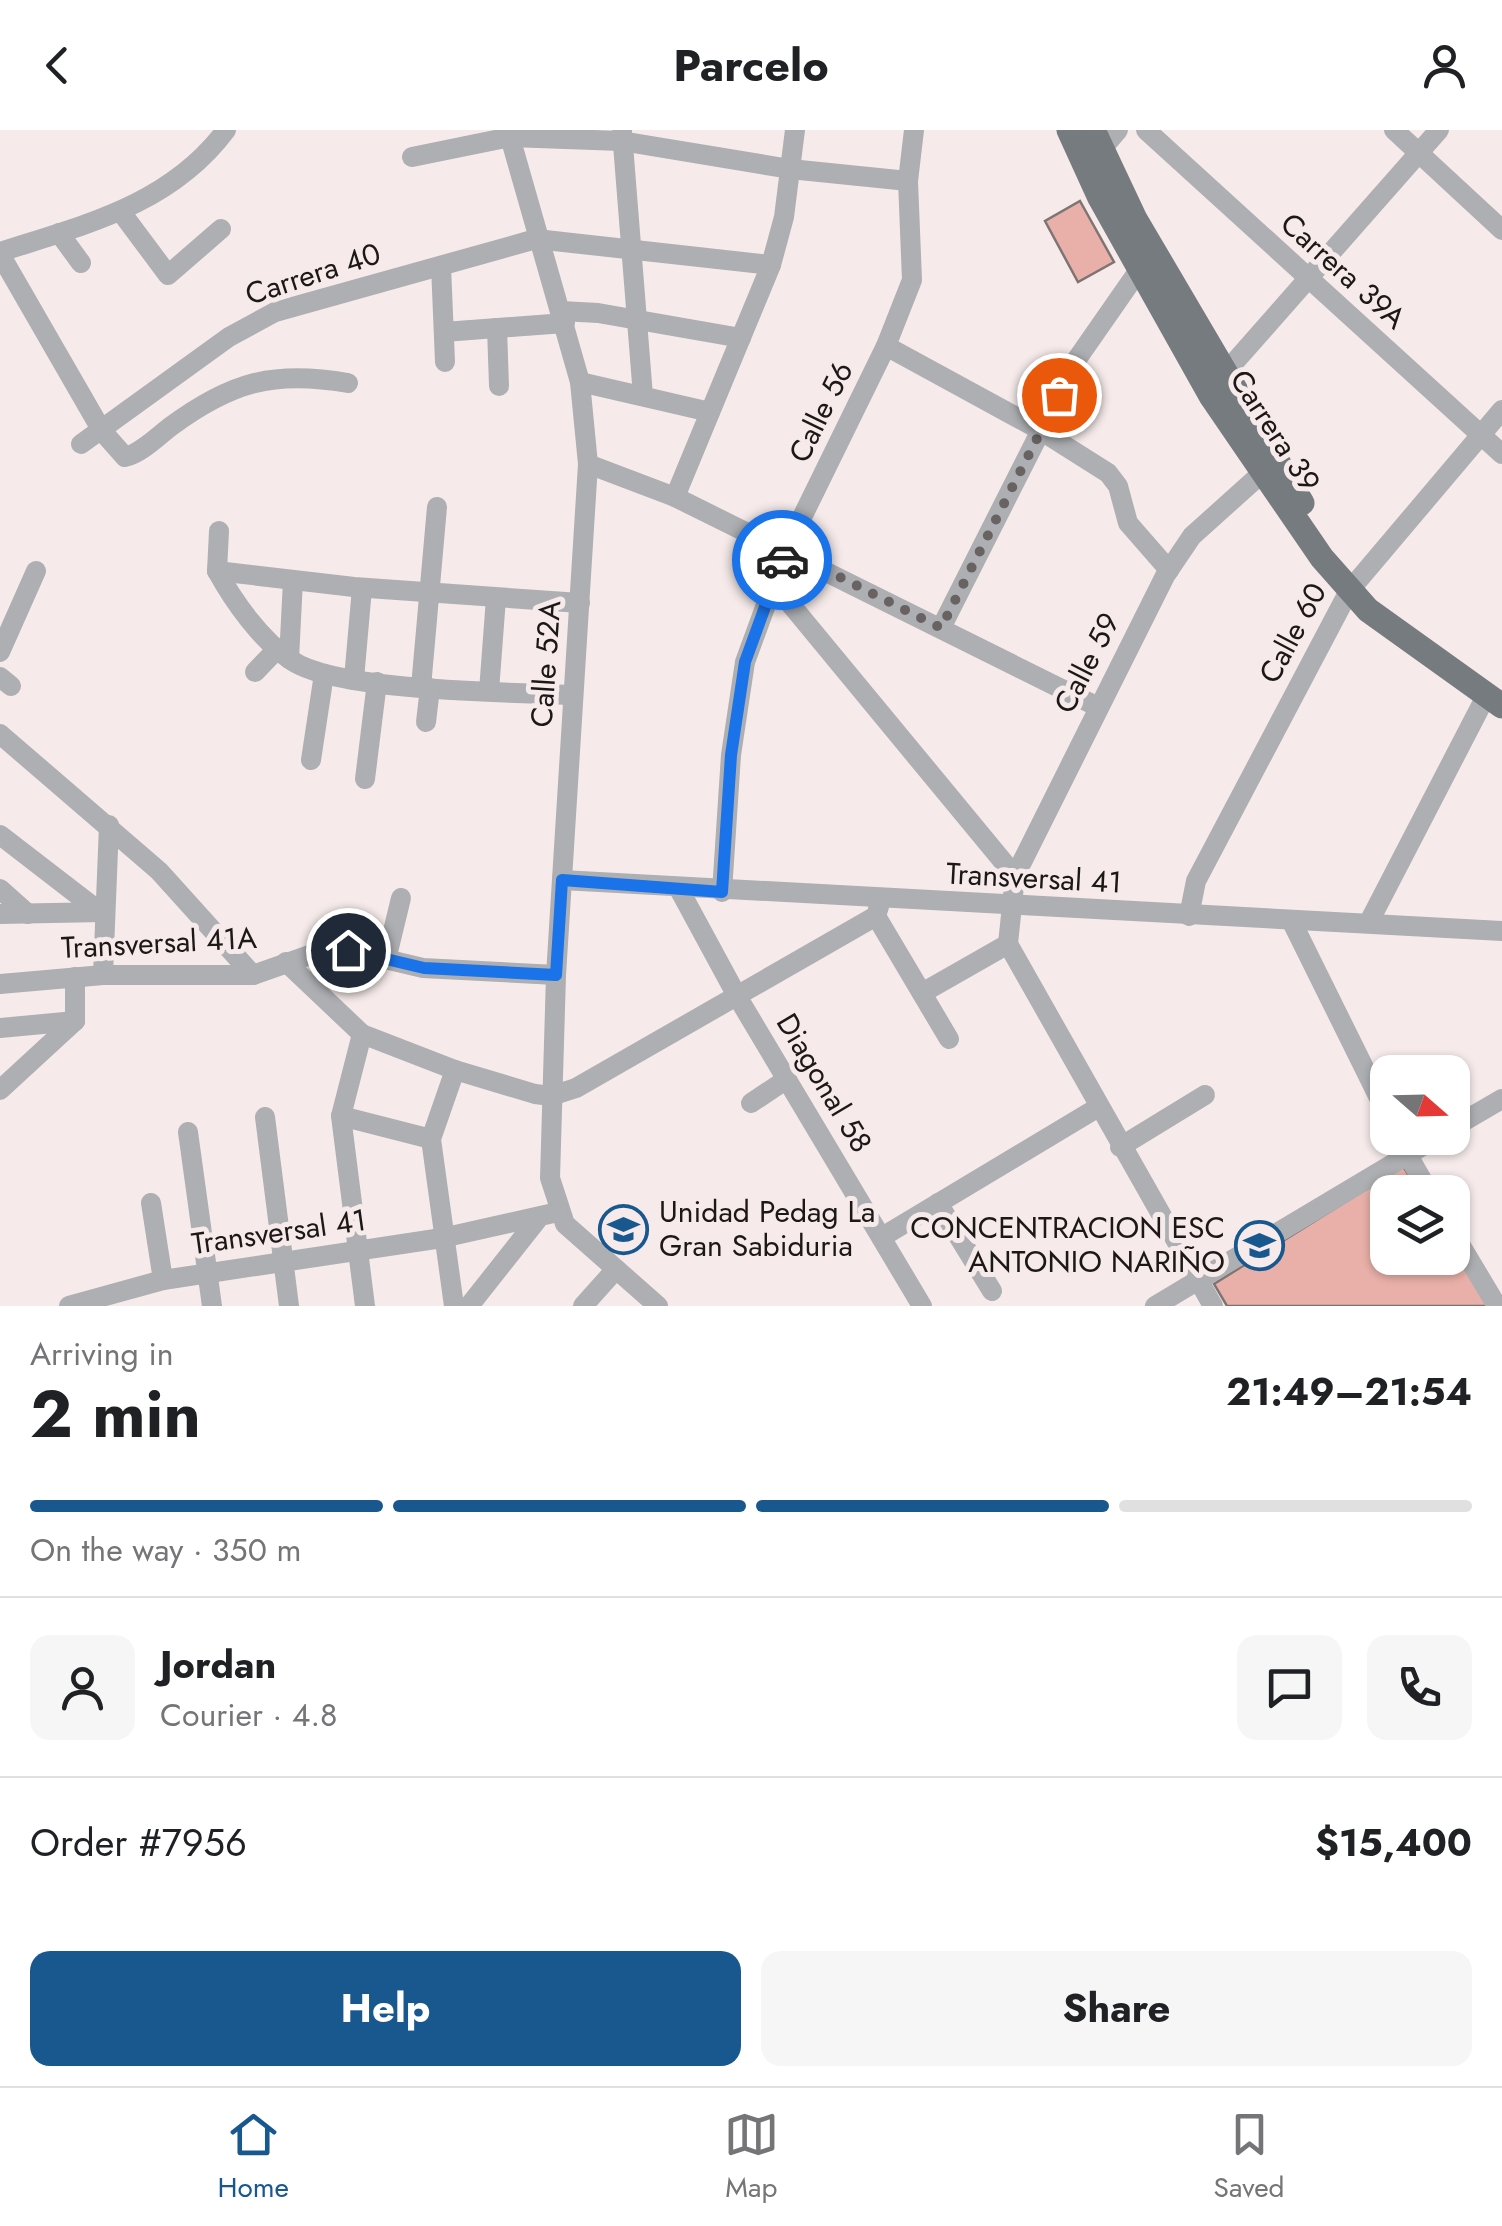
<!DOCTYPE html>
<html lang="en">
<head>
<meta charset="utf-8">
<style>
	body { margin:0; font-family:Jost,sans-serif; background:#f6f6f6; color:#202124; height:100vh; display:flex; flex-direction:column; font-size:38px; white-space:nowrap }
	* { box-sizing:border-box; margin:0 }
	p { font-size:32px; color:#757577 }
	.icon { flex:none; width:55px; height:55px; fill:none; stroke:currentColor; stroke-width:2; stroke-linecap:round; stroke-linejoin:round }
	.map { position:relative; height:1176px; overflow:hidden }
	.side { display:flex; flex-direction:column; background:#fff; flex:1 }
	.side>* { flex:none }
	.needle { width:65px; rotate:110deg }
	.tools { position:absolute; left:1370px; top:925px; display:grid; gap:20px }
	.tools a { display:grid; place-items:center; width:100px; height:100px; border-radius:20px; background:#fff; box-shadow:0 2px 8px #0004; font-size:50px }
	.pin { position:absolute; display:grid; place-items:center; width:85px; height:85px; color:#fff; margin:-42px; border:5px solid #fff; border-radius:50%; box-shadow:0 2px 10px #0007 }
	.courier { position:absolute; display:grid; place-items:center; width:100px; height:100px; margin:-50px; border:8px solid #1a73e8; border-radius:50%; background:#fff; color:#222; box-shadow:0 2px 12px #0007 }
	.summary em { font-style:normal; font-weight:700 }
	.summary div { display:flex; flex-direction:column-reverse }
	.summary { display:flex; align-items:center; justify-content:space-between; height:170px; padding:0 30px }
	h1 { font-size:65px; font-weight:700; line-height:75px }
	.bar { display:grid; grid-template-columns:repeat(4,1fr); gap:15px 10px; align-content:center; height:120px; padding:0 30px }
	.bar i { height:12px; border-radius:8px; background:#e0e0e0 }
	.bar .selected { background:#19588e }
	.bar p { grid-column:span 4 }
	.line { display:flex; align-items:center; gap:25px; padding:0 30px; border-top:2px solid #e0e0e0 }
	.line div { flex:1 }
	.round { display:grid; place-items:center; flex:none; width:105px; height:105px; border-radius:20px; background:#f6f6f6 }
	.action { display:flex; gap:20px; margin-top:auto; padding:20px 30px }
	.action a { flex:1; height:115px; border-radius:20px; background:#19588e; color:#fff; font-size:40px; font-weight:700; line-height:115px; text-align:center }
	.action a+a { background:#f6f6f6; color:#202124 }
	header { display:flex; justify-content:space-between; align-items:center; height:130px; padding:0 30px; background:#fff; font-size:45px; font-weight:700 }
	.tabs { display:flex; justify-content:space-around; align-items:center; height:140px; border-top:2px solid #e0e0e0; background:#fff; font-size:28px; color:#757577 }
	.tabs a { display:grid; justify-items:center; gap:5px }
	.tabs .selected { color:#19588e }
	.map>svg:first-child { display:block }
	.building { fill:#e8b0a8; stroke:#7e7573; stroke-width:2.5 }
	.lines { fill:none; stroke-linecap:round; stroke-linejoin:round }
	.minor { stroke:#adafb2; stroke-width:20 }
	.major { stroke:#767b80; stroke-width:25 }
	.done { stroke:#686262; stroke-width:10; stroke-dasharray:0 18 }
	.route { stroke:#1a73e8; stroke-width:12 }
	.labels { text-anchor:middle; stroke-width:10; stroke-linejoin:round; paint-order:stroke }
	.street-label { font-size:30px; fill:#1c1818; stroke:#f6ebea }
	.poi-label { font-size:30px; fill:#1c1818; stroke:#f6ebea; text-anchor:start }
</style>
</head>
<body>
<header><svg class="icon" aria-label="back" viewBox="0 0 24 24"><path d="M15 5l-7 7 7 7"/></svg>Parcelo<svg class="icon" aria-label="person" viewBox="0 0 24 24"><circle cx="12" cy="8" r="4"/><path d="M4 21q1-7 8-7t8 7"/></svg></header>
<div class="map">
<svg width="1502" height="1176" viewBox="0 0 1502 1176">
	<rect width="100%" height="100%" fill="#f6ebea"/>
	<!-- building -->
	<g class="building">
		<polygon points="1080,71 1114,132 1078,152 1045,91"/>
		<polygon points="1403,1036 1419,1062 1388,1062 1388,1128 1452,1128 1452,1117 1489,1176 1227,1176 1214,1154"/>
	</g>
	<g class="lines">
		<!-- minor -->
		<g class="minor">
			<polyline points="508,0 580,252 588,334 556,845 550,1048 565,1094 658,1176"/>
			<polyline points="1146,0 1502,324"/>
			<polyline points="1394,0 1502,100"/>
			<polyline points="622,2 643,266"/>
			<polyline points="1101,20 1118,0"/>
			<polyline points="412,27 510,7 621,11 790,39 908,51"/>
			<polyline points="121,82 168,145 221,99"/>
			<polyline points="59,103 81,133"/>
			<path d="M0 122C84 95 170 75 226 0"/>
			<path d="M0 124 102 301 125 327C140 324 157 307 170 297 231 252 273 240 348 253"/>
			<polyline points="441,136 445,232"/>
			<polyline points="561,181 598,183 741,208"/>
			<polyline points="497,198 499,256"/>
			<polyline points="444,202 565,193"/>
			<polyline points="886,216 1040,300 1108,343 1118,356 1128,393 1169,440"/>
			<polyline points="1224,244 1439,0"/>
			<polyline points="580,252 710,282"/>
			<polyline points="81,314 229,207 275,182 536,109 771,135"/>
			<polyline points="588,334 675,367 1098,577"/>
			<polyline points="675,367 771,135 784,87 795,0"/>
			<path d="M217 441C234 472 261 510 291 530 336 562 512 562 573 565"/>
			<polyline points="217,441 354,457 580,473"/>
			<polyline points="217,441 219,401"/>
			<polyline points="773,453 1015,746"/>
			<polyline points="941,498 1077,229 1139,140"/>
			<polyline points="0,522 36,441"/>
			<polyline points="289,529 293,450"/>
			<polyline points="255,542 278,518"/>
			<polyline points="0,547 11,556"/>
			<polyline points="354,549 362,458"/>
			<polyline points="421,557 437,377"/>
			<polyline points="489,561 496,468"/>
			<polyline points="426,592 430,558"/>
			<polyline points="0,604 159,741 253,845"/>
			<polyline points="311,630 324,544"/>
			<polyline points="365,649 377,552"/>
			<polyline points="0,705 100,782"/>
			<polyline points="562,750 1502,801"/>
			<polyline points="0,759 28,784"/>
			<polyline points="679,759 737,866 922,1176"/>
			<polyline points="722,762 731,625 745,532 786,420 886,216 912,150 908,51 914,0"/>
			<polyline points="0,784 104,782"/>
			<polyline points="876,786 949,909"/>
			<polyline points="1189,786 1196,751 1349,461 1502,280"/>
			<polyline points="1292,792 1388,986"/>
			<polyline points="1369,792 1486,566"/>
			<polyline points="386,830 401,768"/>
			<polyline points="286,832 362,904 455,940 535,964 551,966 576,958 876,786 881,770"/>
			<polyline points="103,845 109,695"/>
			<polyline points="75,847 75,891"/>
			<polyline points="0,854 103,845 253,845 324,820 347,820 423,838 556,845"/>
			<polyline points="922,863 1008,814"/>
			<polyline points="0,898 75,891"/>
			<polyline points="362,904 341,986 365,1176"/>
			<polyline points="0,960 75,891"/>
			<polyline points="751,973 787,949"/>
			<polyline points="341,986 431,1009"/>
			<polyline points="265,987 289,1176"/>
			<polyline points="1452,998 1502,969"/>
			<polyline points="188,1002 212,1176"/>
			<polyline points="1398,1008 1429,1062"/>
			<polyline points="1120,1017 1205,965"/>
			<polyline points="151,1073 163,1150"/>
			<polyline points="938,1073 992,1161"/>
			<polyline points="1452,1101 1497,1176"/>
			<polyline points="882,1107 1097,978"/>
			<polyline points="69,1176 163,1150 442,1108 558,1082"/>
			<polyline points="454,1176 431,1009 455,940"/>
			<polyline points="469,1176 537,1090"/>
			<polyline points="583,1176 616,1139"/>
			<polyline points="1155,1176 1436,1008"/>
			<polyline points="1213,1176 1008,814 1015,746 1165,446 1192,406 1261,344"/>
		</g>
		<!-- major -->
		<g class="major">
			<polyline points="1069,0 1100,68 1211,266 1322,428 1368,480 1502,576"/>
			<polyline points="1093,0 1135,89 1302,373"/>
		</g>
	</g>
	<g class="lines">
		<!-- done -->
		<polyline class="done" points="782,430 786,420 941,498 1059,265"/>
		<!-- route -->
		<polyline class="route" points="348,820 424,838 556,845 562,750 722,762 731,625 745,532 782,430"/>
	</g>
	<!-- icons -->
	<defs>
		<symbol id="school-ring" viewBox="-11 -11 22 22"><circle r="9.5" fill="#f6ebea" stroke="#19588e" stroke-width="1.5"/><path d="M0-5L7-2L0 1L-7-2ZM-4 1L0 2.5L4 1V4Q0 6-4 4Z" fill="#19588e"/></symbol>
	</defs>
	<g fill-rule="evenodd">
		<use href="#school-ring" x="596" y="1072" width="55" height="55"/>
		<use href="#school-ring" x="1232" y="1088" width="55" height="55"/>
	</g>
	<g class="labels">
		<!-- street labels -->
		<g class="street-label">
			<text transform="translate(1343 141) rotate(42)" y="10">Carrera 39A</text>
			<text transform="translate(313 144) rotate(-18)" y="10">Carrera 40</text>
			<text transform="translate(821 282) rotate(-64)" y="10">Calle 56</text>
			<text transform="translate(1275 301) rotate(57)" y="10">Carrera 39</text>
			<text transform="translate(1293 503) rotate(-62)" y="10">Calle 60</text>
			<text transform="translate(1087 533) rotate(-63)" y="10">Calle 59</text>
			<text transform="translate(546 534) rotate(-86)" y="10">Calle 52A</text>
			<text transform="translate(1034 748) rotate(3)" y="10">Transversal 41</text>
			<text transform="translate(159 813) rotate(-3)" y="10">Transversal 41A</text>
			<text transform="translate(824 953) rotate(59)" y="10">Diagonal 58</text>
			<text transform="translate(279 1102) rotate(-8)" y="10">Transversal 41</text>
		</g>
		<!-- poi labels -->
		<g class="poi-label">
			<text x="659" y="1092">Unidad Pedag La<tspan x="659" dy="34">Gran Sabiduria</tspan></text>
			<text x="1225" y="1108" text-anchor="end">CONCENTRACION ESC<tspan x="1225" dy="34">ANTONIO NARIÑO</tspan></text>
		</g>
	</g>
</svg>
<div class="tools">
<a><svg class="needle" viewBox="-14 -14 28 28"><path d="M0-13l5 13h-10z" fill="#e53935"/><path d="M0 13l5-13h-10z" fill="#757577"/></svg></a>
<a><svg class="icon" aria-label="layers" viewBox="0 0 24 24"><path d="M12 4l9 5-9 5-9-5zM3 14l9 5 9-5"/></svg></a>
</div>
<div class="pin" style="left:1059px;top:265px;background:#ea580c"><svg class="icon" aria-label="bag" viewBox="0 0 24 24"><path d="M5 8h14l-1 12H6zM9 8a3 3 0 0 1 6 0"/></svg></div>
<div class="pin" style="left:348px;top:820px;background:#1f2937"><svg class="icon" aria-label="home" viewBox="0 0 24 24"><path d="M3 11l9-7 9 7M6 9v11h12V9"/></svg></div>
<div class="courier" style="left:782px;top:430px"><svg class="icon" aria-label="car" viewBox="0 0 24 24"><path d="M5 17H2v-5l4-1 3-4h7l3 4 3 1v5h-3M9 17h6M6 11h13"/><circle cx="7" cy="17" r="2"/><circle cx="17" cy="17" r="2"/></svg></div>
</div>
<section class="side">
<div class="summary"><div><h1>2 min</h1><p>Arriving in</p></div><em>21:49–21:54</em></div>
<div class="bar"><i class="selected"></i><i class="selected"></i><i class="selected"></i><i></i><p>On the way · 350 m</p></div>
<div class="line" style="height:180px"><a class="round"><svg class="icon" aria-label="person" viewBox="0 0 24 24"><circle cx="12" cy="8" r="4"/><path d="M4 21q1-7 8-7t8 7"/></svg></a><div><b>Jordan</b><p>Courier · 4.8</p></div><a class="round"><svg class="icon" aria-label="chat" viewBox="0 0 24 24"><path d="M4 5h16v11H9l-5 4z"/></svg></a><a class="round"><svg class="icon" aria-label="phone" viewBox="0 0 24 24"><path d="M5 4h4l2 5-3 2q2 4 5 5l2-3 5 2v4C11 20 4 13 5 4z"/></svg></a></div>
<div class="line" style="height:130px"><div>Order #7956</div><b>$15,400</b></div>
<div class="action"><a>Help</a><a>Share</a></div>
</section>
<nav class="tabs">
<a class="selected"><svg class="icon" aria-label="home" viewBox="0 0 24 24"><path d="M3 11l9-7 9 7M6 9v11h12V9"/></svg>Home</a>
<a><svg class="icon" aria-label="map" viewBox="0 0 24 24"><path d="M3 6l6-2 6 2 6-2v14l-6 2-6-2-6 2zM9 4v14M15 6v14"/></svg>Map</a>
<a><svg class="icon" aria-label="saved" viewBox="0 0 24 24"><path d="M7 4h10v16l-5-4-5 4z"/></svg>Saved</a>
</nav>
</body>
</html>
